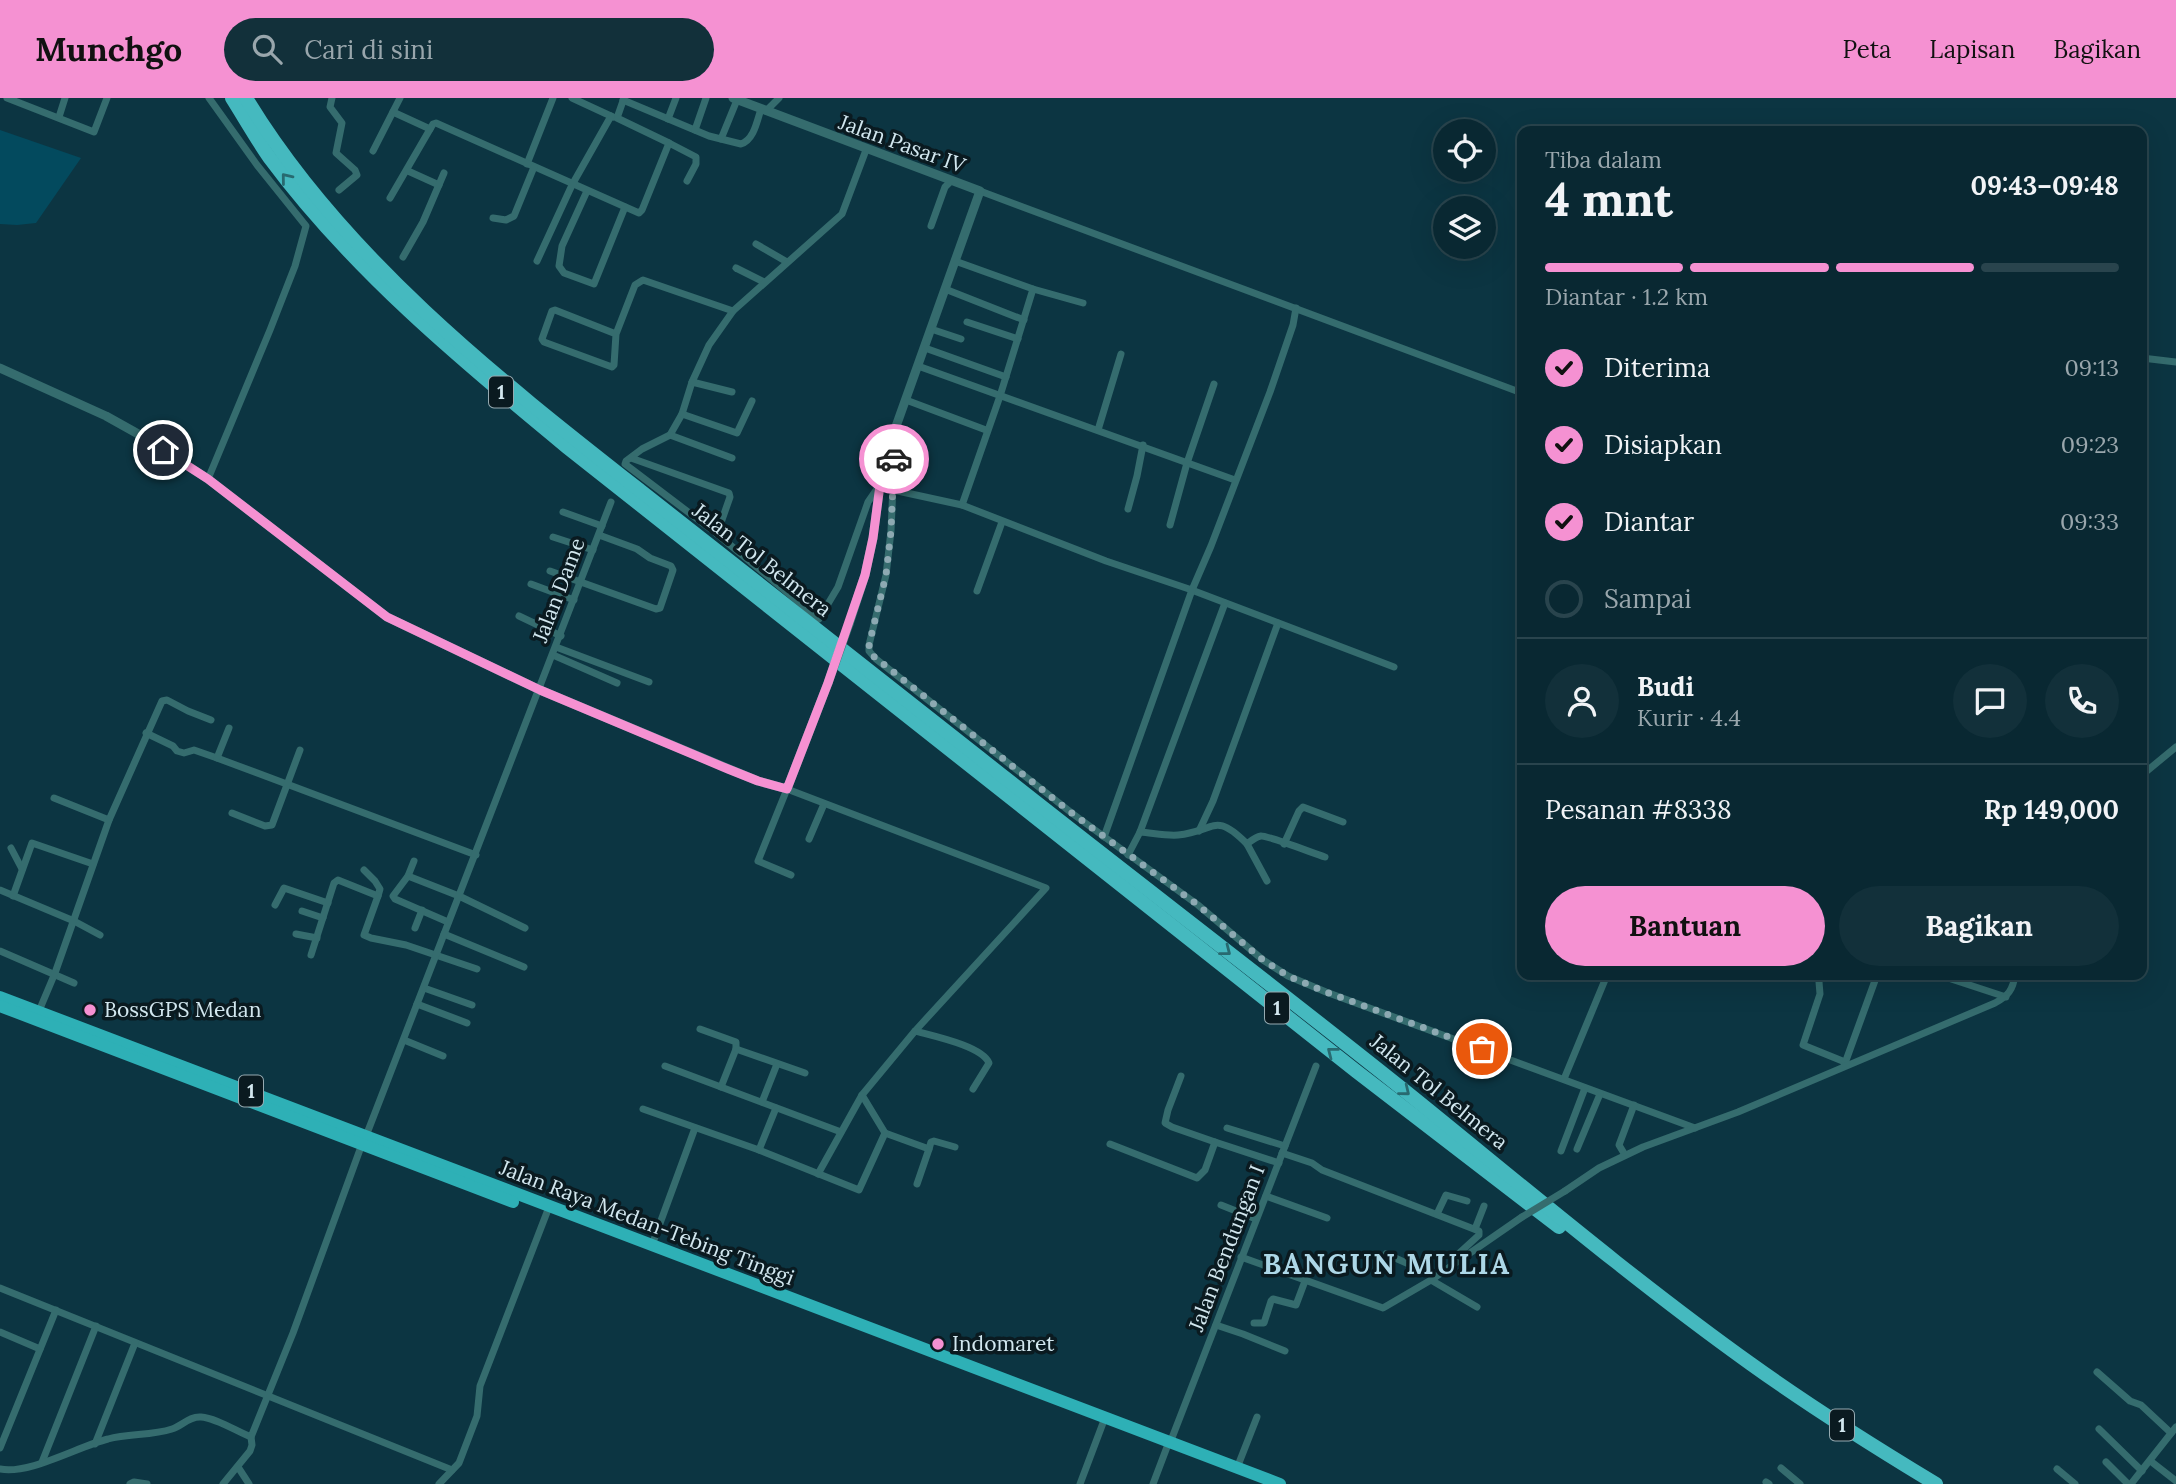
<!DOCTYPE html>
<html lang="id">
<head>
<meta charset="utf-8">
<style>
	body { margin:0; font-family:Lora,serif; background:#12303a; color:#f1f3f6; height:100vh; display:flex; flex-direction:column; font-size:26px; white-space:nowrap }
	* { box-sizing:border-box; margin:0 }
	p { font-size:23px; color:#99a6ac }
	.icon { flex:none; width:38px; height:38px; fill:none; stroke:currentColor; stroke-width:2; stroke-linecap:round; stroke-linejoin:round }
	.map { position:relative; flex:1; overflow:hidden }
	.panel { position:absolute; left:1517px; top:28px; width:630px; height:854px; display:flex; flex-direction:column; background:#092832; border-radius:14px; box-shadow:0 7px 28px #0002,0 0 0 2px #29444d }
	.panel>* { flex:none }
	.buttons { position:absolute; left:1433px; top:21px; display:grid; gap:14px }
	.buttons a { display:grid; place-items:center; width:63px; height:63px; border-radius:50%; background:#092832; box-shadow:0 7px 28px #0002,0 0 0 2px #29444d; font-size:35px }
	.pin { position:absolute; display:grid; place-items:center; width:60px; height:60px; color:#fff; margin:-30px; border:4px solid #fff; border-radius:50%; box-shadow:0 2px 7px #0007 }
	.courier { position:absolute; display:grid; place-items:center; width:70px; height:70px; margin:-35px; border:5px solid #f591d2; border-radius:50%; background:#fff; color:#222; box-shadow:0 2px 9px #0007 }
	.overview em { font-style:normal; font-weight:700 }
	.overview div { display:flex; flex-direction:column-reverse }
	.overview { display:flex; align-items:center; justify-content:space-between; height:119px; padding:0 28px }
	h1 { font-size:46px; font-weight:700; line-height:52px }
	.bar { display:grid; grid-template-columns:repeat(4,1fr); gap:10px 7px; align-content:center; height:84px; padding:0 28px }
	.bar i { height:9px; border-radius:5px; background:#29444d }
	.bar .on { background:#f591d2 }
	.bar p { grid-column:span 4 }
	.line { display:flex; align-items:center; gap:18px; padding:0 28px; border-top:2px solid #29444d }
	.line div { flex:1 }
	.round { display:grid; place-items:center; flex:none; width:74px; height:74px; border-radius:37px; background:#12303a }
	ol { padding:0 28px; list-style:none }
	li { display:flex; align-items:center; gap:21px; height:77px }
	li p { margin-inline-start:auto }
	li .icon { padding:7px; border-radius:50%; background:#f591d2; color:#111; stroke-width:4 }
	li:last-child { color:#99a6ac }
	li i { width:38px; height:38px; border:4px solid #29444d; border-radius:50% }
	.action { display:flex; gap:14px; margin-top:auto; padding:14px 28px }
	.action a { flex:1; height:80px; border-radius:42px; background:#f591d2; color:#111; font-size:28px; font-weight:700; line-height:80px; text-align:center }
	.action a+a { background:#12303a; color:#f1f3f6 }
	header { display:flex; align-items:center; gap:42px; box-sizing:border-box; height:98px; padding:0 35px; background:#f591d2; color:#111 }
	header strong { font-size:33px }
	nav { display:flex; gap:38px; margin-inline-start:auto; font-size:24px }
	.search { width:490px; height:63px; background:#12303a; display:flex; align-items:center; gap:18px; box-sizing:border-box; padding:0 24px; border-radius:38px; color:#99a6ac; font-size:26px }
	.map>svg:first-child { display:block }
	.green { fill:#034a5e }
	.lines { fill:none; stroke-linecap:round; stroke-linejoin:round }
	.minor { stroke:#356c6e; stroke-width:7 }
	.tertiary { stroke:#356c6e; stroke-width:9 }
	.trunk { stroke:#2eb0b6; stroke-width:12 }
	.motorway { stroke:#45b9bf; stroke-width:14 }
	.minor-bridge { stroke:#356c6e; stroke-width:7 }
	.tertiary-bridge { stroke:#356c6e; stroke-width:9 }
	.oneway { stroke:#286a70 }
	.done { stroke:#8da9b2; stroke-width:7; stroke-dasharray:0 12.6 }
	.route { stroke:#f591d2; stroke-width:9 }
	.poi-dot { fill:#f591d2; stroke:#0a1a20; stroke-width:2.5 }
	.labels { text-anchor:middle; stroke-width:7; stroke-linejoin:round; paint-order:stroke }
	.shield { fill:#0a1a20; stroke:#96aab1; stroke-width:2 }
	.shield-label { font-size:19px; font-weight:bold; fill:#d2e7ef }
	.street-label { font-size:21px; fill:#d2e7ef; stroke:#0a1a20 }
	.poi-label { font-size:21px; fill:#d2e7ef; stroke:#0a1a20; text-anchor:start }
	.district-label { font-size:28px; font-weight:bold; letter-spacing:2px; fill:#add7e7; stroke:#0a1a20 }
</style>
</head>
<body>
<header>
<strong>Munchgo</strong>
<div class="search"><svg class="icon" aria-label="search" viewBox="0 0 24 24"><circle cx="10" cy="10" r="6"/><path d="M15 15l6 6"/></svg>Cari di sini</div>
<nav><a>Peta</a><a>Lapisan</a><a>Bagikan</a></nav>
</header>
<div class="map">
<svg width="2176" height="1386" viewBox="0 0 2176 1386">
	<rect width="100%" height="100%" fill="#0c3542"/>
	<!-- green -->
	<polygon class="green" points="0,32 81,60 36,125 17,127 0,126"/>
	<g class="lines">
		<!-- minor -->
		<g class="minor">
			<polyline points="7,0 94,34 107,0"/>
			<polyline points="332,0 330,9 342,25 336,55 355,72 357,77 339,92"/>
			<polyline points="572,0 613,19"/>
			<path d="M623 2 709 38 741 46C754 42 757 23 761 11"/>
			<polyline points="766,13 779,0"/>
			<polyline points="393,14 430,31"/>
			<polyline points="59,19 65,0"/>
			<polyline points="668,21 676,0"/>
			<polyline points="695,32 706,0"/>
			<polyline points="721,41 737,2"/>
			<polyline points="669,45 696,59 696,66 687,83"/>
			<polyline points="373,53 400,0"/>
			<polyline points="527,66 553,0"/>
			<polyline points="408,73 439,87"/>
			<polyline points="587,93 562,148 559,168 564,175 594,186 625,109"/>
			<polyline points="980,93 1522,295"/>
			<polyline points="390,100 433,26 436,25 639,115 642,112 669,45 617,20 624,0"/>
			<polyline points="493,120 506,122 514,118 534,69"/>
			<polyline points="931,128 945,89 951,83"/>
			<polyline points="756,146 787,164"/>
			<polyline points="403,159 423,124 444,75"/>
			<polyline points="537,163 572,87 611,18"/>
			<polyline points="955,163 1033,191 1000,298 962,407"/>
			<polyline points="736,170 764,184"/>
			<polyline points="945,191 1024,222"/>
			<polyline points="1033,191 1083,205"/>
			<polyline points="733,213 709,247 692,284 682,316 670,337 642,351 626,363 625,366 717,436 819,521 838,489 868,404 879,388"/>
			<polyline points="967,224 1018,241"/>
			<polyline points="931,231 961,241"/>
			<polyline points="616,236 614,267 612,269 544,244 542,241 552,213 555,212 616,236 635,187 643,182 733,213 842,116 866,52"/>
			<polyline points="925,250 1006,279"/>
			<polyline points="2142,260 2176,264"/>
			<polyline points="918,268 1235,382"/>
			<polyline points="692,284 732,294"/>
			<polyline points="906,302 986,332"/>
			<polyline points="682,316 737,335 752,303"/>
			<polyline points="1098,332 1121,256"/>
			<polyline points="670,337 732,360"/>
			<polyline points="889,348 894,357 894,365 891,433 886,477 869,547 869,553 876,561 1073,716 1198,807 1263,862 1288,878 1326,894 1695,1030"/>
			<polyline points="631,360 729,395 730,399 717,436"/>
			<polyline points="208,381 270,232 295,168 306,128 257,67 209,0"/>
			<polyline points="893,392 962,407 1106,463 1189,491 1394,569"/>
			<polyline points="1128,411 1137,378 1143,347"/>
			<polyline points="563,414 602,428"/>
			<polyline points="1170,427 1187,365 1214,286"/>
			<polyline points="553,439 593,452"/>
			<polyline points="550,473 656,511 660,510 673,472 671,468 650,460 637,451 599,437"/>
			<polyline points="531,486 574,502"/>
			<polyline points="977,493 1002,424"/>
			<polyline points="519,518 561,538"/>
			<polyline points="556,549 649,584"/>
			<polyline points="553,557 617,585"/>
			<polyline points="146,635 173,648 177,653 184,655 194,652 217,660 476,757"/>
			<polyline points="217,660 229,630"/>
			<polyline points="2142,677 2176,649"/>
			<polyline points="54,700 109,722"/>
			<polyline points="232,715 265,728 272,727 300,652"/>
			<polyline points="1199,733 1213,703 1278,525"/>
			<path d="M1140 734C1153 735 1166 738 1178 737 1216 733 1214 713 1247 746 1251 743 1255 739 1261 738 1267 737 1315 756 1325 759"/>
			<polyline points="1104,739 1192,492 1211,448 1270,294 1293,227 1296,210"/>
			<polyline points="809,741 824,706"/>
			<polyline points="1247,746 1267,783"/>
			<polyline points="1284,746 1299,713 1303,709 1343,724"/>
			<polyline points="11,750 22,771"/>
			<polyline points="1128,757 1140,734 1225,505"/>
			<polyline points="364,772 375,783 380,791 378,798"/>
			<polyline points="791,777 758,763 787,691 1046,790 915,933 862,997 818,1076"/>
			<polyline points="408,778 414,763"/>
			<polyline points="0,792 74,823 100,837"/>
			<polyline points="13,798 32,745 93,766"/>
			<polyline points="275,807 284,790 328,805"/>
			<polyline points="302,813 323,820"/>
			<polyline points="448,824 395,801 393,798 408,778 459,798 525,830"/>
			<polyline points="415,830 422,812"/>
			<polyline points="1522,834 1520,844 1522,846"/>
			<polyline points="296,836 317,840"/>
			<polyline points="444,836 524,869"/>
			<polyline points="0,853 74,885"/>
			<polyline points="311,857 334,785 338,782 378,798 364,837 371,840 406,847 477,871"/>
			<polyline points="1821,877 1819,884 1820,896 1803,947 1845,964"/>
			<polyline points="1939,877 2006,899"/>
			<polyline points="424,890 472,907"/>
			<polyline points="417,906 467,925"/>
			<polyline points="39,913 55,875 109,722 162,603 167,602 188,613 211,622"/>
			<polyline points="700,931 736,944 736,951 721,989"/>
			<path d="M915 933C933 938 982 948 989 965L973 991"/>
			<polyline points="404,942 443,958"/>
			<polyline points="736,951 805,975"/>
			<polyline points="665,968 841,1034"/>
			<polyline points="1844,968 1877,877"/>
			<polyline points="1181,978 1168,1012 1165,1025 1172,1029 1215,1044"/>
			<polyline points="1564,981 1607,877"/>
			<polyline points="762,1004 777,966"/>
			<polyline points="643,1011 759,1052 776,1010"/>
			<polyline points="1227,1030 1285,1048"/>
			<polyline points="885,1035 929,1051 931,1044 934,1043 955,1049"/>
			<polyline points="366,1038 611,404"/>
			<polyline points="1110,1046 1197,1080 1205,1072 1215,1044 1279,1065"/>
			<polyline points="1577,1051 1600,996"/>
			<polyline points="759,1052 859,1092 885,1035 862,997"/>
			<polyline points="1561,1053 1585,990"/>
			<polyline points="1282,1055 1312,1065 1322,1072 1479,1133 1479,1137 1456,1158 1453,1164"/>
			<polyline points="1625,1057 1619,1047 1634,1007"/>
			<polyline points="917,1086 929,1051"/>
			<path d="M1565 1093 1599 1070 1643 1049 1738 1014 1995 905C2008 898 2013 892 2015 877"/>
			<polyline points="1266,1098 1327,1120"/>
			<polyline points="1221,1107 1256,1121"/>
			<polyline points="1437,1116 1446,1097 1467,1103"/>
			<polyline points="1475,1131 1484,1108"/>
			<polyline points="652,1147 695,1030"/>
			<polyline points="1386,1156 1436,1178"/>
			<polyline points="1241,1159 1383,1210 1431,1182 1522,1119"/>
			<polyline points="1431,1182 1477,1209"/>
			<polyline points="0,1190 452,1372"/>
			<polyline points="1254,1225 1264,1225 1271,1203 1273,1201 1296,1207 1305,1183"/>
			<polyline points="1216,1227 1243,1236 1285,1253"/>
			<polyline points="0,1234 40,1251"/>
			<polyline points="2097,1274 2130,1303 2141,1307 2171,1335"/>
			<polyline points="2099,1331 2142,1373"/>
			<polyline points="1170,1345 1316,968"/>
			<polyline points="95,1346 135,1245"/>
			<polyline points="0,1350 56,1212"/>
			<polyline points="42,1364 96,1228"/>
			<polyline points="2106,1364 2128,1386"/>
			<polyline points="2153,1365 2176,1383"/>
			<polyline points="238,1369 249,1386"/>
			<polyline points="1237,1370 1257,1319"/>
			<polyline points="1781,1370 1800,1386"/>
			<path d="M0 1371C29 1377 79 1348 108 1341 129 1335 151 1338 172 1331 182 1328 189 1318 201 1319 216 1320 236 1333 251 1339L293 1235 362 1046"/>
			<polyline points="2057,1371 2075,1386"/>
			<polyline points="1766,1384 1769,1386"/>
			<polyline points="130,1386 134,1384 147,1386"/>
			<polyline points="223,1386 250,1353 252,1347 251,1339"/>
			<polyline points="439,1386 459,1365 477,1318 480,1288 549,1109"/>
			<polyline points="1080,1386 1103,1325"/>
			<polyline points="1153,1386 1167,1349"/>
			<polyline points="2131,1386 2176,1329"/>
		</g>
		<!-- tertiary -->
		<g class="tertiary">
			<polyline points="733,0 980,93 889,348 880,387 873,440 865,477 849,526"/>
			<polyline points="0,270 106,318 140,337 208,381 387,519 540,592 758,683 787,691 828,585"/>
		</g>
		<!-- trunk -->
		<g class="trunk">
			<polyline points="0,899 1280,1386"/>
			<polyline points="0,908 513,1104"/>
		</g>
		<!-- motorway -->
		<g class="motorway">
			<path d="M232 0C244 19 256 40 269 59 352 171 460 261 567 349L1356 973 1559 1129"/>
			<path d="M246 0C342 159 498 281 642 394 755 483 868 571 980 660 1121 772 1265 881 1405 993 1519 1085 1632 1181 1751 1266 1811 1309 1873 1348 1936 1386"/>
		</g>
		<!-- minor-bridge -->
		<polyline class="minor-bridge" points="1522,1119 1565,1093"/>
		<!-- tertiary-bridge -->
		<polyline class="tertiary-bridge" points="828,585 849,526"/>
	</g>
	<!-- one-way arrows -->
	<defs><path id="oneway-chevron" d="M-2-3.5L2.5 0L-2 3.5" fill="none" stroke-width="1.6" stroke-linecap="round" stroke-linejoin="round" transform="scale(1.75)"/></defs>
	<g class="oneway">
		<use href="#oneway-chevron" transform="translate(286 80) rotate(-129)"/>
		<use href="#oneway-chevron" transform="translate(1226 853) rotate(38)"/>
		<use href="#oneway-chevron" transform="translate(1332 954) rotate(-142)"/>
		<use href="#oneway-chevron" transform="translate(1405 993) rotate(39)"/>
	</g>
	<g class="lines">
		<!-- done -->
		<polyline class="done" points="894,361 891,433 886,477 869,547 872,557 1073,716 1198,807 1263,862 1288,878 1326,894 1482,951"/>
		<!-- route -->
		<polyline class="route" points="163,352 208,381 387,519 540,592 728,671 758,683 787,691 828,585 865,477 873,440 880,387 889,348 894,361"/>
	</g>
	<!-- markers -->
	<g class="poi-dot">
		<circle cx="90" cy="912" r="7"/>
		<circle cx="938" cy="1246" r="7"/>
	</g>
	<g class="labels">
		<!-- shield labels -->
		<g class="shield">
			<rect x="489" y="278.5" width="24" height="31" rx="5"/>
			<rect x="1265" y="894.5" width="24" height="31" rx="5"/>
			<rect x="239" y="977.5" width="24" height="31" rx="5"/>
			<rect x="1830" y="1311.5" width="24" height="31" rx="5"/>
		</g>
		<g class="shield-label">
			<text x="501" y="301">1</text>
			<text x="1277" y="917">1</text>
			<text x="251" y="1000">1</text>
			<text x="1842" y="1334">1</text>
		</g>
		<!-- street labels -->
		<g class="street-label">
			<text transform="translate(902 46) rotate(20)" y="7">Jalan Pasar IV</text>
			<text transform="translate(762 462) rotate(38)" y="7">Jalan Tol Belmera</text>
			<text transform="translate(559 492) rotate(-69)" y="7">Jalan Dame</text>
			<text transform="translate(1439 994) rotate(39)" y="7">Jalan Tol Belmera</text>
			<text transform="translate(647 1125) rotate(21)" y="7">Jalan Raya Medan-Tebing Tinggi</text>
			<text transform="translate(1227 1150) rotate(-69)" y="7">Jalan Bendungan I</text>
		</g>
		<!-- poi labels -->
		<g class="poi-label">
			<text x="104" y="919">BossGPS Medan</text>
			<text x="952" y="1253">Indomaret</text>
		</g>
		<!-- district labels -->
		<g class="district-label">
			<text x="1387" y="1176">BANGUN MULIA</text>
		</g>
	</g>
</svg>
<div class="buttons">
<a><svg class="icon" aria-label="locate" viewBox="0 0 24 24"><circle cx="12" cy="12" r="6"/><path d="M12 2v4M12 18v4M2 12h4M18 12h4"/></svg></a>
<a><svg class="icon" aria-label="layers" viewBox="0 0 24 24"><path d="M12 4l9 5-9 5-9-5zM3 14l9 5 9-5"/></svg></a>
</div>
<div class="pin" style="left:1482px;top:951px;background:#ea580c"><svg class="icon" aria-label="bag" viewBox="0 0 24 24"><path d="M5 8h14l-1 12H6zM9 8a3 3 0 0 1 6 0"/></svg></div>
<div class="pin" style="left:163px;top:352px;background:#1f2937"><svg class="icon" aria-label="home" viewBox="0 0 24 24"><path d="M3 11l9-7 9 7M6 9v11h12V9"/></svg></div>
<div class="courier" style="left:894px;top:361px"><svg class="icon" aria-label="car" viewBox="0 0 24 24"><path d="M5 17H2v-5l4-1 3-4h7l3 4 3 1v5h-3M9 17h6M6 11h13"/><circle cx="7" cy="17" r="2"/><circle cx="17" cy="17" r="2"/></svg></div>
<section class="panel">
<div class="overview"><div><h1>4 mnt</h1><p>Tiba dalam</p></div><em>09:43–09:48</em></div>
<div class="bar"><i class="on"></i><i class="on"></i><i class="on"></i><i></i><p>Diantar · 1.2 km</p></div>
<ol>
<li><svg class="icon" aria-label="check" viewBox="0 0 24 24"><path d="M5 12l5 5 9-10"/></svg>Diterima<p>09:13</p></li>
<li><svg class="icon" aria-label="check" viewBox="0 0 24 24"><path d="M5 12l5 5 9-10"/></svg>Disiapkan<p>09:23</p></li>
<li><svg class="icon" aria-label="check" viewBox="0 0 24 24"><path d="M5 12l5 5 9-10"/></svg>Diantar<p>09:33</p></li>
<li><i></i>Sampai</li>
</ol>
<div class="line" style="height:126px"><a class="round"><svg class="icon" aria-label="person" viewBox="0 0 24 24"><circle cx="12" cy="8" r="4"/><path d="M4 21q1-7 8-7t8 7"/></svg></a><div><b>Budi</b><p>Kurir · 4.4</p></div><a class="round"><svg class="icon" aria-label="chat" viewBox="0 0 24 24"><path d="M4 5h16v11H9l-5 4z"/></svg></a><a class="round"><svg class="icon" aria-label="phone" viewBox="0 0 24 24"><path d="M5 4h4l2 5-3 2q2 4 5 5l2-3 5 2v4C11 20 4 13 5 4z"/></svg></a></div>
<div class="line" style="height:91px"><div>Pesanan #8338</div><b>Rp 149,000</b></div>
<div class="action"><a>Bantuan</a><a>Bagikan</a></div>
</section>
</div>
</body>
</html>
